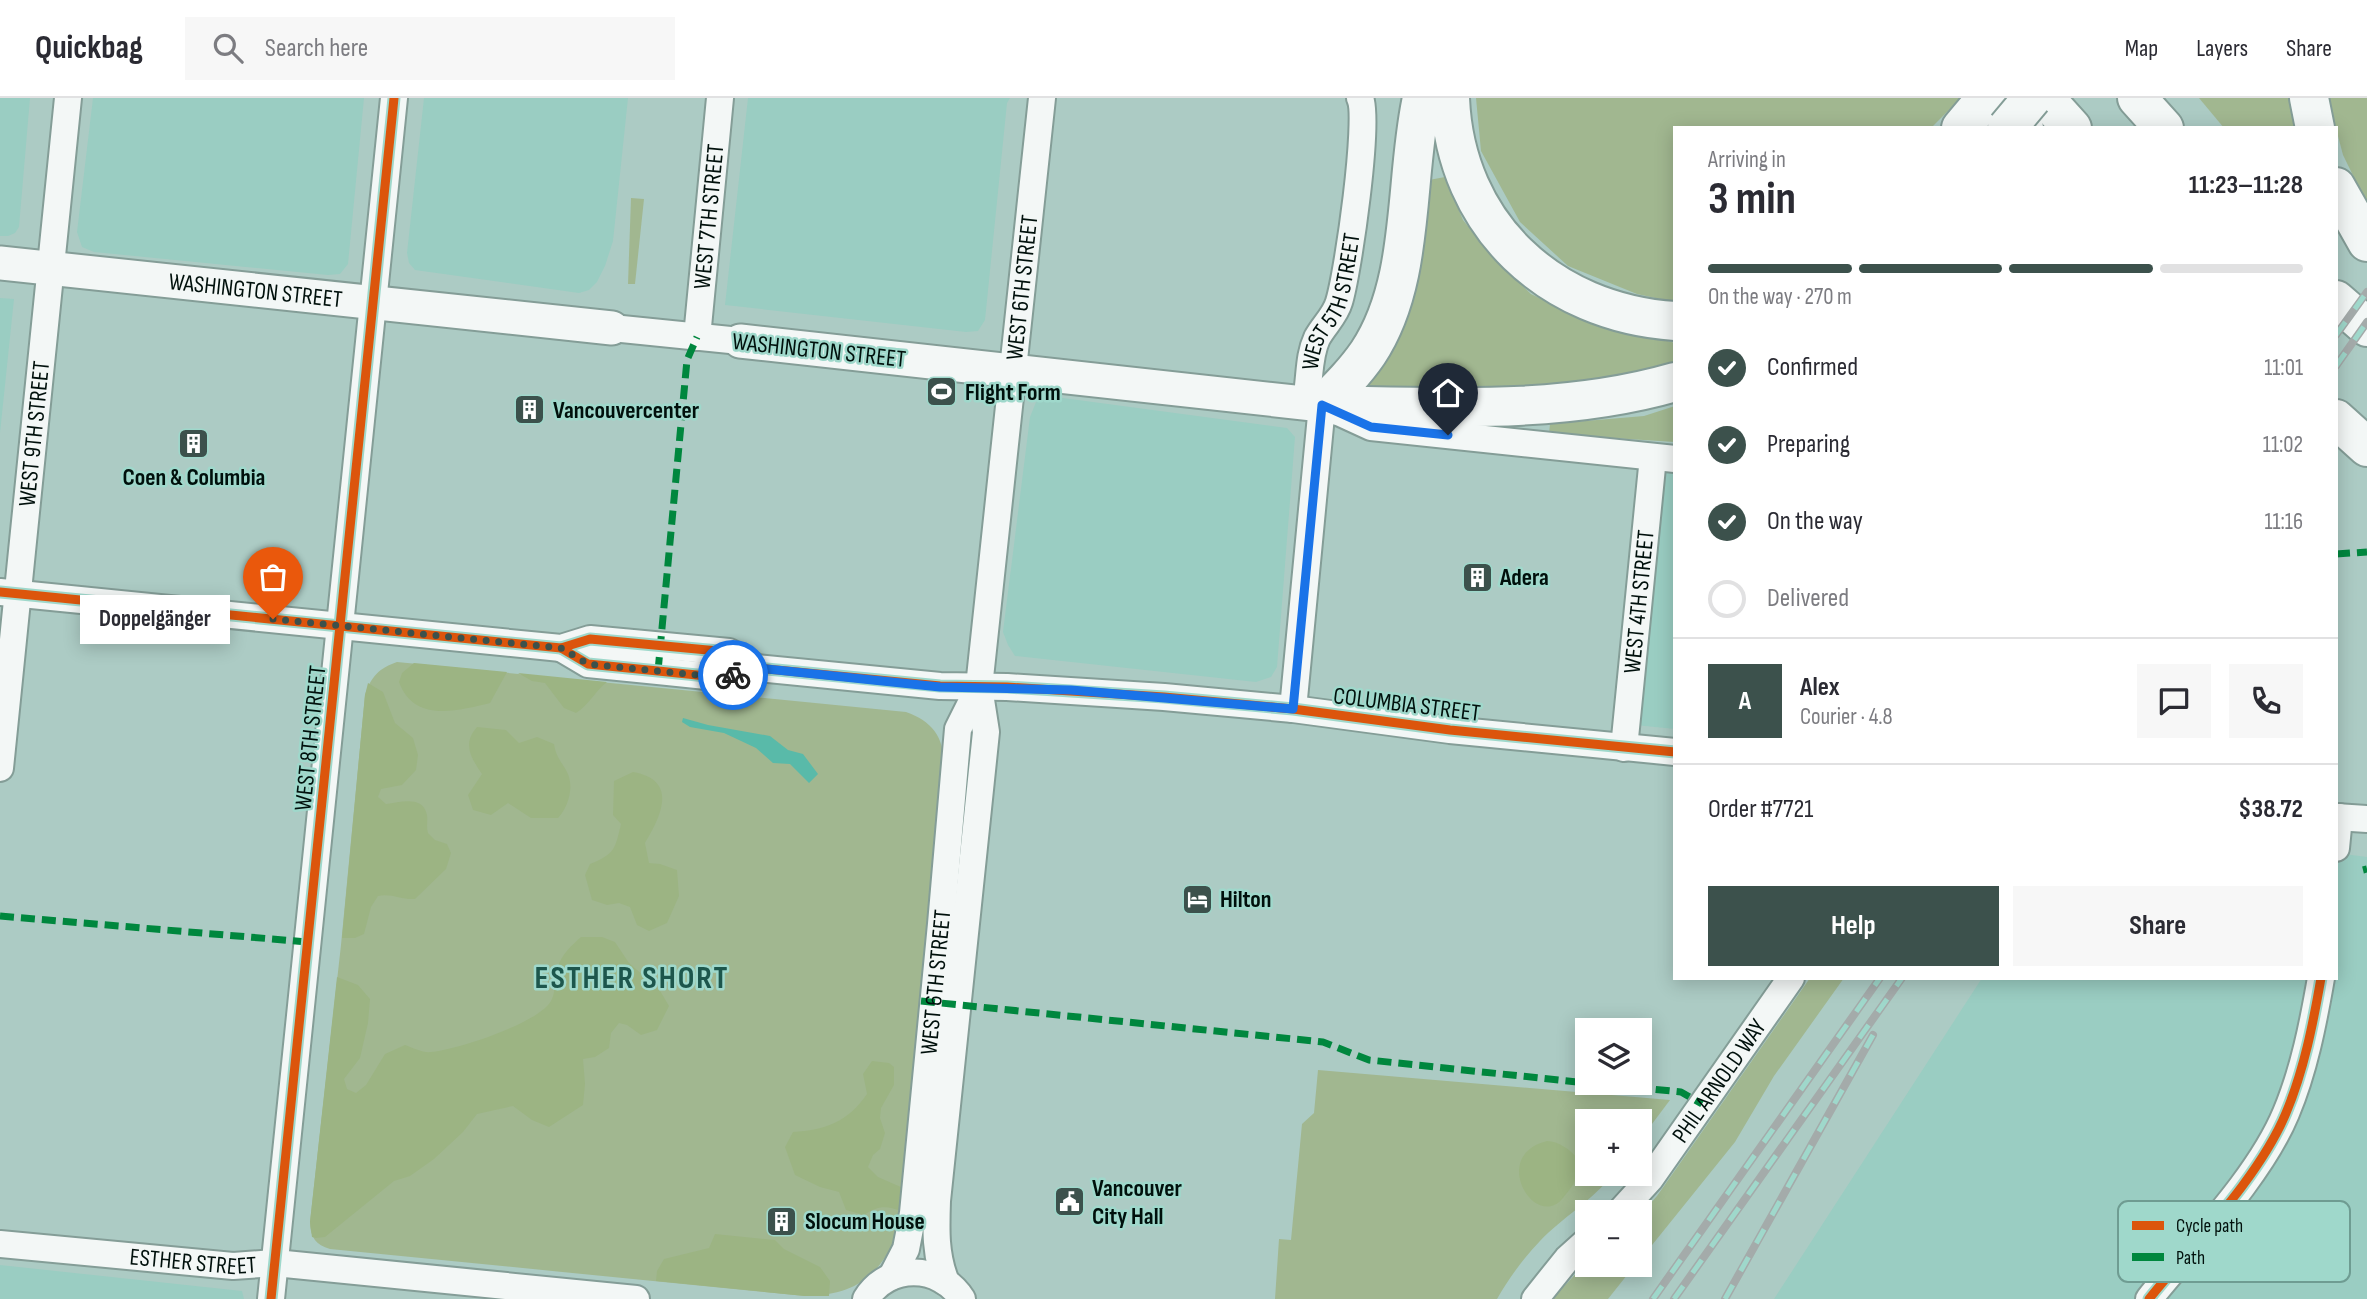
<!DOCTYPE html>
<html lang="en">
<head>
<meta charset="utf-8">
<style>
	body { margin:0; font-family:"Sofia Sans Condensed",sans-serif; background:#f7f7f7; color:#2b2b33; height:100vh; display:flex; flex-direction:column; font-size:26px; white-space:nowrap }
	* { box-sizing:border-box; margin:0 }
	p { font-size:23px; color:#7c7c81 }
	.icon { flex:none; width:38px; height:38px; fill:none; stroke:currentColor; stroke-width:2; stroke-linecap:round; stroke-linejoin:round }
	.map { position:relative; flex:1; overflow:hidden }
	.drawer { position:absolute; left:1673px; top:28px; width:665px; height:854px; display:flex; flex-direction:column; background:#fff; border-radius:0px; box-shadow:0 4px 18px #0003 }
	.drawer>* { flex:none }
	.buttons { position:absolute; left:1575px; top:920px; display:grid; gap:14px }
	.buttons a { display:grid; place-items:center; width:77px; height:77px; border-radius:0px; background:#fff; box-shadow:0 4px 18px #0003; font-size:35px }
	.pin { position:absolute; display:grid; place-items:center; width:60px; height:60px; color:#fff; margin:-72px -30px; border-radius:50% 50% 50% 0; rotate:-45deg; box-shadow:0 0 7px #0007 }
	.pin .icon { rotate:45deg }
	.courier { position:absolute; display:grid; place-items:center; width:70px; height:70px; margin:-35px; border:5px solid #1a73e8; border-radius:50%; background:#fff; color:#222; box-shadow:0 2px 9px #0007 }
	.bubble { position:absolute; height:49px; border-radius:0px; background:#fff; box-shadow:0 4px 18px #0003; font-size:23px; font-weight:700; line-height:49px; text-align:center }
	.headline em { font-style:normal; font-weight:700 }
	.headline div { display:flex; flex-direction:column-reverse }
	.headline { display:flex; align-items:center; justify-content:space-between; height:119px; padding:0 35px }
	h1 { font-size:46px; font-weight:700; line-height:52px }
	.bar { display:grid; grid-template-columns:repeat(4,1fr); gap:10px 7px; align-content:center; height:84px; padding:0 35px }
	.bar i { height:9px; border-radius:5px; background:#e1e1e2 }
	.bar .active { background:#3c514c }
	.bar p { grid-column:span 4 }
	.line { display:flex; align-items:center; gap:18px; padding:0 35px; border-top:2px solid #e1e1e2 }
	.line div { flex:1 }
	.round { display:grid; place-items:center; flex:none; width:74px; height:74px; border-radius:0px; background:#f7f7f7 }
	ol { padding:0 35px; list-style:none }
	li { display:flex; align-items:center; gap:21px; height:77px }
	li p { margin-inline-start:auto }
	li .icon { padding:7px; border-radius:50%; background:#3c514c; color:#fff; stroke-width:4 }
	li:last-child { color:#7c7c81 }
	li i { width:38px; height:38px; border:4px solid #e1e1e2; border-radius:50% }
	.button { display:flex; gap:14px; margin-top:auto; padding:14px 35px }
	.button a { flex:1; height:80px; border-radius:0px; background:#3c514c; color:#fff; font-size:28px; font-weight:700; line-height:80px; text-align:center }
	.button a+a { background:#f7f7f7; color:#2b2b33 }
	header { display:flex; align-items:center; gap:42px; box-sizing:border-box; height:98px; padding:0 35px; background:#fff; border-bottom:2px solid #e1e1e2 }
	header strong { font-size:33px }
	nav { display:flex; gap:38px; margin-inline-start:auto; font-size:24px }
	.search { width:490px; height:63px; background:#f7f7f7; display:flex; align-items:center; gap:18px; box-sizing:border-box; padding:0 24px; border-radius:0px; color:#7c7c81; font-size:26px }
	.map>svg:first-child { display:block }
	.built { fill:#9acdc2 }
	.green { fill:#a1b790 }
	.forest { fill:#9cb483 }
	.water { fill:#59baa9 }
	.lines { fill:none; stroke-linecap:round; stroke-linejoin:round }
	.minor-casing { stroke:#849d97; stroke-width:30 }
	.major-casing { stroke:#849d97; stroke-width:37 }
	.highway-casing { stroke:#849d97; stroke-width:42 }
	.minor { stroke:#f3f7f6; stroke-width:26 }
	.major { stroke:#f3f7f6; stroke-width:33 }
	.highway { stroke:#f3f7f6; stroke-width:38 }
	.rail-casing { stroke:#a4abaa; stroke-width:8 }
	.rail { stroke:#9fd8cb; stroke-width:5; stroke-dasharray:16; stroke-linecap:butt }
	.highway-bridge-casing { stroke:#849d97; stroke-width:42; stroke-linecap:butt }
	.highway-bridge { stroke:#f3f7f6; stroke-width:38 }
	.quiet { stroke:#00873e; stroke-width:7; stroke-dasharray:14 7; stroke-linecap:butt }
	.cycleway-casing { stroke:#9fd8cb; stroke-width:13 }
	.cycleway { stroke:#dc550c; stroke-width:9 }
	.done { stroke:#3c514c; stroke-width:7; stroke-dasharray:0 12.6 }
	.route { stroke:#1a73e8; stroke-width:9 }
	.labels { text-anchor:middle; stroke-width:5; stroke-linejoin:round; paint-order:stroke }
	.street-label { font-size:24px; fill:#00100c; stroke:#9fd8cb }
	.poi-label { font-size:24px; font-weight:bold; fill:#00100c; stroke:#9fd8cb; text-anchor:start }
	.district-label { font-size:32px; font-weight:bold; letter-spacing:2px; fill:#1d564c; stroke:#9fd8cb }
	.key { fill:#9fd8cb; stroke:#6f9c92; stroke-width:2 }
	.key-label { font-size:19px; fill:#00100c }
</style>
</head>
<body>
<header>
<strong>Quickbag</strong>
<div class="search"><svg class="icon" aria-label="search" viewBox="0 0 24 24"><circle cx="10" cy="10" r="6"/><path d="M15 15l6 6"/></svg>Search here</div>
<nav><a>Map</a><a>Layers</a><a>Share</a></nav>
</header>
<div class="map">
<svg width="2367" height="1201" viewBox="0 0 2367 1201">
	<rect width="100%" height="100%" fill="#accbc4"/>
	<!-- built -->
	<g class="built">
		<polygon points="0,0 30,0 19,129 15,135 8,138 0,138"/>
		<polygon points="93,0 364,0 348,166 340,176 328,177 94,154 82,149 77,134"/>
		<polygon points="424,0 628,0 613,143 605,168 597,184 589,192 579,195 415,172 409,165 407,155"/>
		<polygon points="748,0 1010,0 1007,5 985,222 978,233 966,234 725,207"/>
		<polygon points="0,200 14,201 0,335"/>
		<polygon points="1048,298 1287,330 1295,339 1277,569 1271,579 1256,584 1015,558 1008,547 1003,534 1030,319 1036,304"/>
		<polygon points="1663,349 1675,350 1675,631 1635,627"/>
		<polygon points="2336,755 2367,759 2367,1201 1774,1201 1982,880 2336,880"/>
		<polygon points="0,1167 242,1193 244,1201 0,1201"/>
	</g>
	<!-- green -->
	<g class="green">
		<polygon points="1476,0 1969,0 1998,30 1970,30 1951,10 1931,30 1675,30 1674,204 1637,196 1568,168 1520,124 1481,53"/>
		<polygon points="2199,0 2292,0 2299,30 2224,30"/>
		<polygon points="2328,0 2367,0 2367,106 2343,57"/>
		<polygon points="1445,79 1463,122 1493,159 1531,196 1599,229 1672,244 1675,246 1675,269 1578,292 1362,289 1429,82"/>
		<polygon points="631,100 644,101 635,186 628,186"/>
		<polygon points="1675,308 1675,344 1549,336 1550,326 1644,318"/>
		<path d="M397 564 906 614C932 623 944 639 944 667L898 1134C879 1180 854 1197 805 1198L330 1151C316 1147 310 1139 310 1124L341 847 365 597C371 579 379 570 397 564Z"/>
		<polygon points="1810,880 1844,880 1774,978 1735,1044 1640,1162 1640,1117 1657,1098"/>
		<path d="M1318 972 1670 1002 1640 1042V1024H1587V1076H1613C1592 1103 1563 1119 1540 1143 1523 1161 1509 1180 1497 1201H1275L1279 1141 1291 1142 1302 1026 1314 1015Z"/>
		<polygon points="1587,1164 1587,1167 1635,1167 1608,1201 1552,1201"/>
	</g>
	<!-- forest -->
	<g class="forest">
		<path d="M414 565 507 574 490 605C457 613 414 625 399 584L402 575Z"/>
		<path d="M518 575 607 584C595 593 589 607 576 615L564 610 545 585 532 583Z"/>
		<path d="M368 585 383 594 395 625 413 640 418 657 416 672 402 687 381 691 378 699 386 706C401 704 423 697 427 717 428 723 426 729 428 735L435 742 447 746 451 755 446 771 415 801C402 802 391 795 378 798L371 809 364 836 355 840H342L365 597Z"/>
		<path d="M477 629 506 632 519 645 537 639 554 646C556 658 560 662 566 672 575 687 569 708 558 720H531L508 705 491 717 473 712 468 697 482 676C471 660 462 646 477 629Z"/>
		<path d="M633 674C678 682 662 717 645 745L649 765 660 766 677 772 679 798 667 825 649 833 637 827 630 809 619 805 607 807 592 802 585 777 590 766C615 756 615 751 621 726L613 717 614 683Z"/>
		<path d="M581 839H602L615 844 629 865 659 891 669 908 657 932 641 937 627 927 619 925 611 935 609 950 595 959 583 961 585 986 583 1007 549 1029 532 1022 513 1008 477 1016 463 1034 434 1061 410 1078 394 1083 325 1139 316 1140 312 1139 310 1124 337 879 358 887 370 901 368 925 360 960 344 981 347 991 356 995 366 987 385 956 405 947C413 950 423 955 431 954 456 952 543 924 552 901 556 891 555 879 558 869 561 857 572 847 581 839Z"/>
		<path d="M872 963 889 965 894 969V987L881 1010 880 1020 885 1035 880 1051 873 1057 868 1069 878 1079 903 1090 901 1113C886 1107 877 1108 864 1117L846 1112 839 1094 820 1089 795 1077 785 1049 793 1034C825 1032 848 1024 867 996L863 976Z"/>
		<path d="M1547 1043C1558 1043 1571 1052 1578 1061 1575 1086 1578 1081 1563 1100 1535 1134 1489 1057 1547 1043Z"/>
		<polygon points="715,1136 775,1142 784,1151 820,1169 830,1183 829,1198 805,1198 656,1183 657,1173 664,1161 709,1150"/>
	</g>
	<!-- water -->
	<polygon class="water" points="683,620 708,627 770,638 788,652 803,656 818,676 809,685 790,666 773,665 756,650 724,635 690,629 682,624"/>
	<g class="lines">
		<defs>
			<g id="minor">
				<polyline points="612,230 740,243"/>
				<path id="s1" d="M697 239 720 0"/>
				<polyline points="1334,312 1371,329 1675,361"/>
				<polyline points="0,494 561,550 590,541 729,554 757,570 940,588 1007,589 1164,599 1293,611 1450,632 1675,654"/>
				<polyline points="561,550 588,566 658,573 726,580 757,570"/>
				<path id="s2" d="M1293 611 1322 307 1308 288C1310 271 1310 255 1317 240 1324 227 1335 218 1339 204 1348 175 1370 21 1360 0"/>
				<path id="s3" d="M1624 650 1653 359"/>
				<path id="s4" d="M0 670 68 0"/>
				<polyline points="2336,719 2367,721"/>
				<polyline points="2336,750 2339,719"/>
				<path id="s5" d="M1619 1115 1650 1081 1791 880"/>
				<path id="s6" d="M0 1146 233 1168 275 1165 636 1201"/>
				<path id="s7" d="M892 1178 906 1151 913 1115 941 826 958 631 979 589"/>
				<path id="s8" d="M946 1184C935 1157 936 1131 937 1103L986 634 979 589 1042 0"/>
				<polyline points="271,1201 394,0"/>
				<path d="M866 1201C888 1165 940 1166 962 1201"/>
				<polyline points="1535,1201 1567,1161 1587,1143"/>
				<path d="M2149 1201C2193 1146 2259 1080 2286 1015 2304 972 2313 926 2321 880"/>
			</g>
			<g id="major">
				<path id="s9" d="M0 165 612 230"/>
				<polyline points="740,243 1322,307"/>
			</g>
			<g id="highway">
				<path d="M1450 0C1455 127 1550 215 1675 223"/>
				<polyline points="1997,0 2024,30"/>
				<polyline points="2045,0 2072,30"/>
				<polyline points="2137,0 2164,30"/>
				<polyline points="2309,0 2315,30"/>
				<polyline points="1961,30 1986,0"/>
				<polyline points="2336,89 2367,144"/>
				<polyline points="2336,202 2367,229"/>
				<path d="M1322 307C1439 309 1561 317 1675 284"/>
				<path d="M1322 307C1339 290 1355 274 1368 255 1416 183 1404 81 1422 0"/>
				<polyline points="2336,321 2367,349"/>
			</g>
		</defs>
		<!-- minor casing -->
		<use href="#minor" class="minor-casing"/>
		<!-- major casing -->
		<use href="#major" class="major-casing"/>
		<!-- highway casing -->
		<use href="#highway" class="highway-casing"/>
		<!-- minor -->
		<use href="#minor" class="minor"/>
		<!-- major -->
		<use href="#major" class="major"/>
		<!-- highway -->
		<use href="#highway" class="highway"/>
		<defs>
			<g id="rail">
				<polyline points="2336,237 2367,194"/>
				<polyline points="2336,268 2367,224"/>
				<polyline points="1653,1201 1880,880"/>
				<polyline points="1674,1201 1902,880"/>
				<polyline points="1725,1201 1873,937"/>
			</g>
		</defs>
		<!-- rail casing -->
		<use href="#rail" class="rail-casing"/>
		<!-- rail -->
		<use href="#rail" class="rail"/>
		<defs>
			<polyline id="highway-bridge" points="2007,30 2032,0"/>
		</defs>
		<!-- highway-bridge casing -->
		<use href="#highway-bridge" class="highway-bridge-casing"/>
		<!-- highway-bridge -->
		<use href="#highway-bridge" class="highway-bridge"/>
		<!-- quiet -->
		<g class="quiet">
			<polyline points="2336,456 2367,454"/>
			<polyline points="658,573 687,262 697,239"/>
			<polyline points="2363,772 2367,771"/>
			<polyline points="0,818 308,844"/>
			<polyline points="921,903 1323,944 1369,962 1587,985"/>
			<polyline points="1593,985 1681,994 1702,1006"/>
		</g>
		<defs>
			<g id="cycleway">
				<polyline points="0,494 561,550 590,541 729,554 757,570 940,588 1007,589 1164,599 1293,611 1450,632 1675,654"/>
				<polyline points="561,550 588,566 658,573 726,580 757,570"/>
				<polyline points="271,1201 394,0"/>
				<path d="M2149 1201C2193 1146 2259 1080 2286 1015 2304 972 2313 926 2321 880"/>
			</g>
		</defs>
		<!-- cycleway casing -->
		<use href="#cycleway" class="cycleway-casing"/>
		<!-- cycleway -->
		<use href="#cycleway" class="cycleway"/>
	</g>
	<g class="lines">
		<!-- done -->
		<polyline class="done" points="273,521 561,550 588,566 726,580 733,577"/>
		<!-- route -->
		<polyline class="route" points="733,577 757,570 940,589 1071,592 1293,611 1322,307 1371,329 1448,337"/>
	</g>
	<!-- icons -->
	<defs>
		<symbol id="stadium-square" viewBox="-11 -11 22 22"><rect x="-9" y="-9" width="18" height="18" rx="4" fill="#3c514c" stroke="#9fd8cb"/><path d="M0-5a6.5 5 0 1 0 0 10a6.5 5 0 1 0 0-10ZM-3.5-1.8h7v3.6h-7Z" fill="#fff"/></symbol>
		<symbol id="building-square" viewBox="-11 -11 22 22"><rect x="-9" y="-9" width="18" height="18" rx="4" fill="#3c514c" stroke="#9fd8cb"/><path d="M-4-6H4V6H1V3H-1V6H-4ZM-2.5-4.3h1.7v1.8h-1.7ZM.8-4.3h1.7v1.8H.8ZM-2.5-1h1.7V.8h-1.7ZM.8-1h1.7V.8H.8Z" fill="#fff"/></symbol>
		<symbol id="hotel-square" viewBox="-11 -11 22 22"><rect x="-9" y="-9" width="18" height="18" rx="4" fill="#3c514c" stroke="#9fd8cb"/><path d="M-6-4.5h1.5V1H6V5H4.5V3h-9V5H-6ZM-4 0a1.8 1.8 0 1 1 3.6 0ZM.5 0V-2.5h3Q6-2.5 6 0Z" fill="#fff"/></symbol>
		<symbol id="civic-square" viewBox="-11 -11 22 22"><rect x="-9" y="-9" width="18" height="18" rx="4" fill="#3c514c" stroke="#9fd8cb"/><path d="M-.6-6.5H3V-4.5H.6V-3L4-1V1h2V6H-6V1h2V-1L-.6-3ZM-1.2 2.5V6h2.4V2.5Z" fill="#fff"/></symbol>
	</defs>
	<g fill-rule="evenodd">
		<use href="#stadium-square" x="924" y="276" width="35" height="35"/>
		<use href="#building-square" x="512" y="294" width="35" height="35"/>
		<use href="#building-square" x="176" y="328" width="35" height="35"/>
		<use href="#building-square" x="1460" y="462" width="35" height="35"/>
		<use href="#hotel-square" x="1180" y="784" width="35" height="35"/>
		<use href="#civic-square" x="1052" y="1086" width="35" height="35"/>
		<use href="#building-square" x="764" y="1106" width="35" height="35"/>
	</g>
	<g class="labels">
		<!-- street labels -->
		<g class="street-label">
			<text dy="8" stroke="none"><textPath href="#s1" startOffset="121">WEST 7TH STREET</textPath></text>
			<text dy="8" stroke="none"><textPath href="#s8" startOffset="1001">WEST 6TH STREET</textPath></text>
			<text dy="8" stroke="none"><textPath href="#s9" startOffset="257">WASHINGTON STREET</textPath></text>
			<text dy="8" stroke="none"><textPath href="#s2" startOffset="418">WEST 5TH STREET</textPath></text>
			<text transform="translate(819 252) rotate(6)" y="8">WASHINGTON STREET</text>
			<text dy="8" stroke="none"><textPath href="#s4" startOffset="336">WEST 9TH STREET</textPath></text>
			<text dy="8" stroke="none"><textPath href="#s3" startOffset="147">WEST 4TH STREET</textPath></text>
			<text transform="translate(1407 606) rotate(7)" y="8">COLUMBIA STREET</text>
			<text transform="translate(310 640) rotate(-84)" y="8">WEST 8TH STREET</text>
			<text dy="8" stroke="none"><textPath href="#s7" startOffset="299">WEST 6TH STREET</textPath></text>
			<text dy="8" stroke="none"><textPath href="#s5" startOffset="166">PHIL ARNOLD WAY</textPath></text>
			<text dy="8" stroke="none"><textPath href="#s6" startOffset="194">ESTHER STREET</textPath></text>
		</g>
		<!-- poi labels -->
		<g class="poi-label">
			<text x="965" y="302">Flight Form</text>
			<text x="553" y="320">Vancouvercenter</text>
			<text x="194" y="387" text-anchor="middle">Coen &amp; Columbia</text>
			<text x="1500" y="487">Adera</text>
			<text x="1220" y="809">Hilton</text>
			<text x="1092" y="1098">Vancouver<tspan x="1092" dy="28">City Hall</tspan></text>
			<text x="805" y="1131">Slocum House</text>
		</g>
		<!-- district labels -->
		<g class="district-label">
			<text x="632" y="890">ESTHER SHORT</text>
		</g>
	</g>
	<!-- legend -->
	<rect x="2118" y="1103" width="232" height="81" rx="10" class="key"/>
	<rect x="2132" y="1123" width="32" height="9" fill="#dc550c"/>
	<rect x="2132" y="1155" width="32" height="8" fill="#00873e"/>
	<g class="key-label">
		<text x="2176" y="1134">Cycle path</text>
		<text x="2176" y="1166">Path</text>
	</g>
</svg>
<div class="buttons">
<a><svg class="icon" aria-label="layers" viewBox="0 0 24 24"><path d="M12 4l9 5-9 5-9-5zM3 14l9 5 9-5"/></svg></a>
<a>+</a>
<a>−</a>
</div>
<div class="pin" style="left:273px;top:521px;background:#ea580c"><svg class="icon" aria-label="bag" viewBox="0 0 24 24"><path d="M5 8h14l-1 12H6zM9 8a3 3 0 0 1 6 0"/></svg></div>
<div class="pin" style="left:1448px;top:337px;background:#1f2937"><svg class="icon" aria-label="home" viewBox="0 0 24 24"><path d="M3 11l9-7 9 7M6 9v11h12V9"/></svg></div>
<div class="courier" style="left:733px;top:577px"><svg class="icon" aria-label="bike" viewBox="0 0 24 24"><circle cx="6" cy="16" r="4"/><circle cx="18" cy="16" r="4"/><path d="M6 16l4-8h5l3 8M10 8l3 8H6M13 5h3"/></svg></div>
<div class="bubble" style="left:80px;top:497px;width:150px">Doppelgänger</div>
<section class="drawer">
<div class="headline"><div><h1>3 min</h1><p>Arriving in</p></div><em>11:23–11:28</em></div>
<div class="bar"><i class="active"></i><i class="active"></i><i class="active"></i><i></i><p>On the way · 270 m</p></div>
<ol>
<li><svg class="icon" aria-label="check" viewBox="0 0 24 24"><path d="M5 12l5 5 9-10"/></svg>Confirmed<p>11:01</p></li>
<li><svg class="icon" aria-label="check" viewBox="0 0 24 24"><path d="M5 12l5 5 9-10"/></svg>Preparing<p>11:02</p></li>
<li><svg class="icon" aria-label="check" viewBox="0 0 24 24"><path d="M5 12l5 5 9-10"/></svg>On the way<p>11:16</p></li>
<li><i></i>Delivered</li>
</ol>
<div class="line" style="height:126px"><b class="round" style="background:#3c514c;color:#fff">A</b><div><b>Alex</b><p>Courier · 4.8</p></div><a class="round"><svg class="icon" aria-label="chat" viewBox="0 0 24 24"><path d="M4 5h16v11H9l-5 4z"/></svg></a><a class="round"><svg class="icon" aria-label="phone" viewBox="0 0 24 24"><path d="M5 4h4l2 5-3 2q2 4 5 5l2-3 5 2v4C11 20 4 13 5 4z"/></svg></a></div>
<div class="line" style="height:91px"><div>Order #7721</div><b>$38.72</b></div>
<div class="button"><a>Help</a><a>Share</a></div>
</section>
</div>
</body>
</html>
